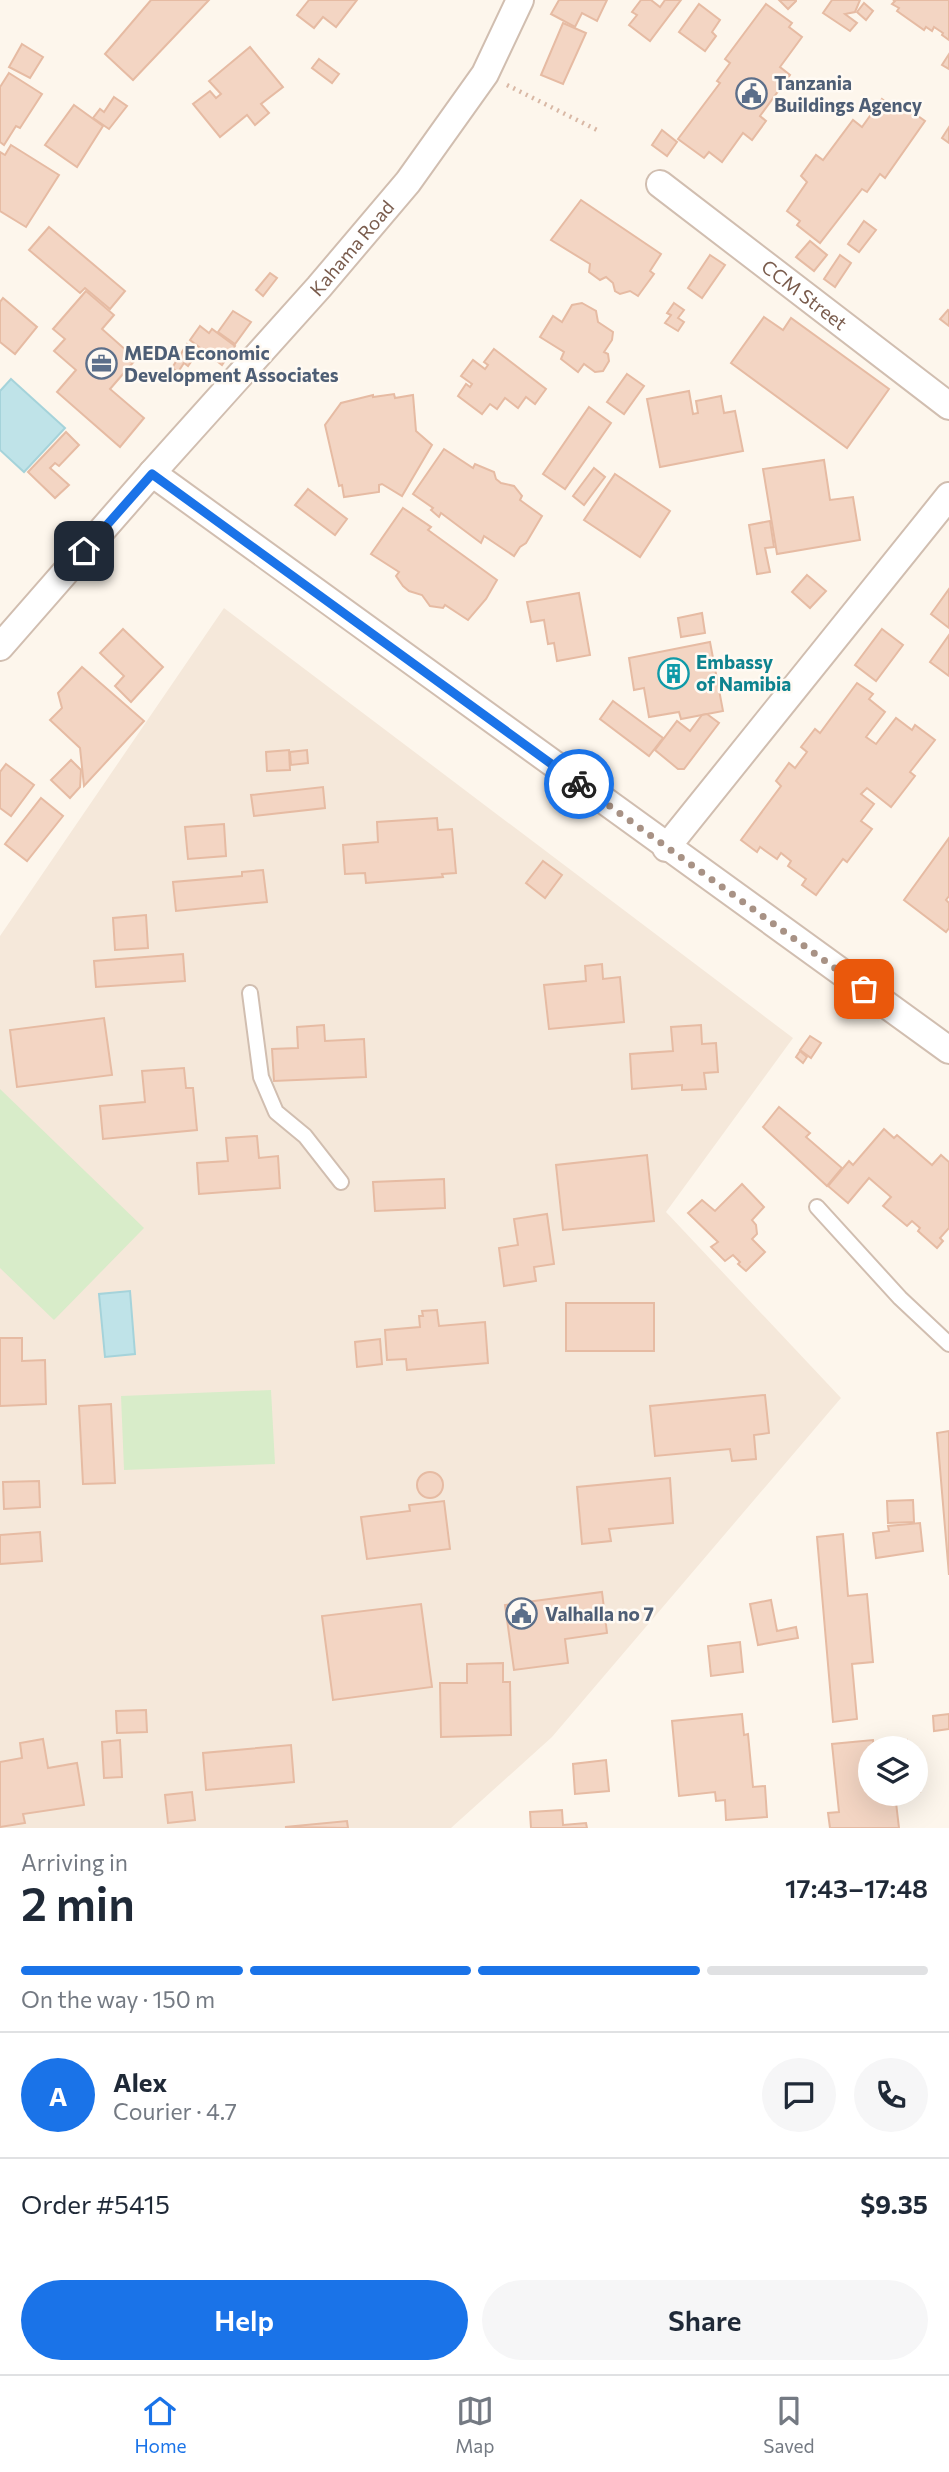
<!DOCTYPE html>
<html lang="en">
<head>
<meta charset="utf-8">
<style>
	body { margin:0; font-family:Commissioner,sans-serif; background:#f6f6f7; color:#1f2937; height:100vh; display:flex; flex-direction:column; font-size:26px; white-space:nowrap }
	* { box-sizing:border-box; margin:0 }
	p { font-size:23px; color:#747a83 }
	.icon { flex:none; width:38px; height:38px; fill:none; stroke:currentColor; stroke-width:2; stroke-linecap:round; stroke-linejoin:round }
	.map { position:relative; height:1828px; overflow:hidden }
	.drawer { display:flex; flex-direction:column; background:#fff; flex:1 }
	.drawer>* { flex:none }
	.buttons { position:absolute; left:858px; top:1736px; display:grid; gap:14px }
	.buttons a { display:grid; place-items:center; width:70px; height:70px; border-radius:50%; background:#fff; box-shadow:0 7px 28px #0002; font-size:35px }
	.pin { position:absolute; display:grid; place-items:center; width:60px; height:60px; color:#fff; margin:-30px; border-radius:14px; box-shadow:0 4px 10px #0006 }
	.courier { position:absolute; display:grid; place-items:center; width:70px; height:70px; margin:-35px; border:5px solid #1a73e8; border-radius:50%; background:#fff; color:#222; box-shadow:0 2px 9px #0007 }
	.summary em { font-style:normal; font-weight:600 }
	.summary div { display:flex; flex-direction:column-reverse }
	.summary { display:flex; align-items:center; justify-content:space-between; height:119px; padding:0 21px }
	h1 { font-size:46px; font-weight:600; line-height:52px }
	.bar { display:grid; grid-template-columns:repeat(4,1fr); gap:10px 7px; align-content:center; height:84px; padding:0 21px }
	.bar i { height:9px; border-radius:5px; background:#e0e1e3 }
	.bar .active { background:#1a73e8 }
	.bar p { grid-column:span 4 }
	.line { display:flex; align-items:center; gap:18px; padding:0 21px; border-top:2px solid #e0e1e3 }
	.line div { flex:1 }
	.round { display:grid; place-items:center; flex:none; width:74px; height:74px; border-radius:37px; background:#f6f6f7 }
	.primary-button { display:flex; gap:14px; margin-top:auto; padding:14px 21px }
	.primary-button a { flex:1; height:80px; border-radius:42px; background:#1a73e8; color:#fff; font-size:28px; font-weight:600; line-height:80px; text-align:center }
	.primary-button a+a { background:#f6f6f7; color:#1f2937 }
	.tab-bar { display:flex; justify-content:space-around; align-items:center; height:98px; border-top:2px solid #e0e1e3; background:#fff; font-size:19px; color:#747a83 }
	.tab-bar a { display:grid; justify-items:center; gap:4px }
	.tab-bar .active { color:#1a73e8 }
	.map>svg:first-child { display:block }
	.residential { fill:#f5e8da }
	.green { fill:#d8ecc9 }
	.water { fill:#bfe3e8; stroke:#a5d3da; stroke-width:2 }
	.building { fill:#f3d5c3; stroke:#e6bba3; stroke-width:2 }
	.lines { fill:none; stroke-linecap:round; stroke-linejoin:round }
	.lane-casing { stroke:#d1beb0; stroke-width:18 }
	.street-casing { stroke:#d1beb0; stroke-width:30 }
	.path { stroke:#d9b8a5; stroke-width:4.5; stroke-dasharray:2 5; stroke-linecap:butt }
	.lane { stroke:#fff; stroke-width:14 }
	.street { stroke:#fff; stroke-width:26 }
	.done { stroke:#a89285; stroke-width:7; stroke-dasharray:0 12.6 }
	.route { stroke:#1a73e8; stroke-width:9 }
	.labels { text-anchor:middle; stroke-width:5; stroke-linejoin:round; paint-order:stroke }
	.service-label { font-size:19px; font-weight:bold; fill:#4e5e75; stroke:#fffaf3; text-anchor:start }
	.street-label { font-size:19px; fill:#7a5c4d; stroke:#fffaf3 }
	.culture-label { font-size:19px; font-weight:bold; fill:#0d838f; stroke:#fffaf3; text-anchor:start }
</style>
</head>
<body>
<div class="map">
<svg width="949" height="1828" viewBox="0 0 949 1828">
	<rect width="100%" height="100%" fill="#fdf6ec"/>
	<!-- residential -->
	<polygon class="residential" points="224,608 793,1038 666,1212 841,1398 552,1737 451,1828 0,1828 0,936"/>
	<!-- green -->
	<g class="green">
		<polygon points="0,1089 144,1228 54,1320 0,1268"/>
		<polygon points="271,1390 275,1464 124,1470 121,1396"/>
	</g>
	<!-- water -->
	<g class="water">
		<polygon points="11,379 65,428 24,472 0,450 0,391"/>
		<polygon points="130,1291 135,1354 105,1357 99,1294"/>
	</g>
	<!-- building -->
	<g class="building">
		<polygon points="151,0 209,0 133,80 105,54"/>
		<polygon points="309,0 357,0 336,27 323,17 314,28 297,15"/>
		<polygon points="559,0 607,0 597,21 582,13 575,27 551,14"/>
		<polygon points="641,0 651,0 660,7 665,0 681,0 650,41 629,25 637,15 632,12"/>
		<polygon points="779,0 796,0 796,1 788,9"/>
		<polygon points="832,0 860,0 855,12 845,14 857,23 850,31 823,13"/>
		<polygon points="893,0 949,0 949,40 942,35 943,33 934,27 932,31 926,27 924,30 897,11 899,8 892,4 895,1"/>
		<polygon points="864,3 873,11 866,20 857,12"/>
		<polygon points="699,4 720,20 712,32 716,36 705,51 679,32"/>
		<polygon points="766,4 792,23 789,27 802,37 780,67 790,75 760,116 766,121 752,140 743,133 722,162 709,152 704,158 678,139 720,83 717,81 730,63 725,59"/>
		<polygon points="563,23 586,33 563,84 541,75"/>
		<polygon points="22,44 43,57 30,78 9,67"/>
		<polygon points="250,47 283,87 261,104 269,113 255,125 247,115 220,137 193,104 210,91 216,98 221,94 209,81"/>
		<polygon points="949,54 949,69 942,65"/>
		<polygon points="319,59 339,74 332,83 312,68"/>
		<polygon points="9,73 42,94 20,128 16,126 4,145 0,142 0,87"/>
		<polygon points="114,97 127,106 109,129 93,118 100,109 104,112"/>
		<polygon points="882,99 894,108 898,102 925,121 885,178 880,174 867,192 862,189 820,243 797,225 800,221 787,211 807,182 801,176 816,155 823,160 853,120 862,127"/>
		<polygon points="74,105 103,126 77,167 45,145"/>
		<polygon points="949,127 949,143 942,138"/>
		<polygon points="662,130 677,142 667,156 652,145"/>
		<polygon points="11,145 59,175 26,227 0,211 0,152 5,155"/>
		<polygon points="581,200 661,254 650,271 654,274 638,296 630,291 620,294 615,291 613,283 606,277 600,280 589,272 590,264 551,240"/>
		<polygon points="864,221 876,230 859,252 848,244"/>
		<polygon points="49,227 125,291 110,309 85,288 80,293 29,250"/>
		<polygon points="810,241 827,255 814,271 796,257"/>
		<polygon points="710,255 725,265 702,298 688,288"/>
		<polygon points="840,255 851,263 835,287 824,279"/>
		<polygon points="270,273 277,278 263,296 256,290"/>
		<polygon points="86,291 114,315 102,329 136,359 110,389 144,418 120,447 57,392 76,370 54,351 65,339 53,329"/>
		<polygon points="3,298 37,327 15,354 0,342 0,302"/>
		<polygon points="582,303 596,311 598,322 613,332 612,340 604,352 608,354 609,361 603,371 595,372 584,364 578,372 561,359 564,352 540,337 553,316 562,322 572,305"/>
		<polygon points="674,303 684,310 678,318 684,322 678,331 665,323 671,315 667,313"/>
		<polygon points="948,310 949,311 949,326 940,319"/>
		<polygon points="233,311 251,322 235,344 218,332"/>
		<polygon points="764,317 783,330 791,318 889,389 847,448 731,363"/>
		<polygon points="200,326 209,333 212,329 235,346 222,365 190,340"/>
		<polygon points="187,344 198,352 188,366 184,363 178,372 172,368"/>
		<polygon points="494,349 546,389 535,404 526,397 518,408 505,398 497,409 490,404 482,414 458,396 466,384 470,387 472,384 461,376 473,360 485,369 488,365 484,362"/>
		<polygon points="627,374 644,386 624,414 607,402"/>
		<polygon points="689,391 693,414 698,413 696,401 721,396 724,413 735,411 743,451 660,467 647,399"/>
		<polygon points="394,394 395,398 413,395 416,431 432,445 402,496 382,484 379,485 379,492 344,497 342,485 339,486 325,425 341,403 373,395 373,397"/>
		<polygon points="589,407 611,423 565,489 543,474"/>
		<polygon points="66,432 79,445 59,466 55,463 50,468 69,485 55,498 28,472"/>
		<polygon points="444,449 473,468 475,464 494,472 496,479 501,483 514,486 522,496 520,500 542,516 526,543 520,547 514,556 484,536 481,543 441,513 439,517 431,510 433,508 413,494"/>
		<polygon points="824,460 830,500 853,497 860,540 777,554 763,469"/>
		<polygon points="594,468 605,477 584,505 573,496"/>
		<polygon points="615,474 670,511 640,557 584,520"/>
		<polygon points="308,489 347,519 335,535 295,505"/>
		<polygon points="403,508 431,527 428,530 497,580 486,599 468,620 445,605 443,608 430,606 422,595 409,591 403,586 396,576 399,572 371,554"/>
		<polygon points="770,521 774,547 765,548 770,572 757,574 749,525"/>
		<polygon points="807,575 826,591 810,608 792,592"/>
		<polygon points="949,589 949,628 931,614"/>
		<polygon points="579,593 590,655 557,661 554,643 548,644 544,620 531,622 527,602"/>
		<polygon points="702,613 705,633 681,637 678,618"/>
		<polygon points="123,629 163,667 131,702 115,686 124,676 100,653"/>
		<polygon points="882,629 903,645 876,681 855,665"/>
		<polygon points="949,635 949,676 930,662"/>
		<polygon points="710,642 723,711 681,719 679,712 649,717 644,688 634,690 629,658"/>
		<polygon points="82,667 144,721 84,786 80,748 50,720 62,708 58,693"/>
		<polygon points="857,683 873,694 869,699 885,712 866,737 876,744 896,718 912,730 915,725 935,740 910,772 915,776 891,807 867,788 861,794 874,804 861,821 872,829 847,862 843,859 816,895 802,885 806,879 788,866 791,861 781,853 777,859 760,847 757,852 741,840 781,786 776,781 789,763 795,768 807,752 801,747 815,729 820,733"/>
		<polygon points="613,701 663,738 649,756 600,719"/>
		<polygon points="707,714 719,723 684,769 678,769 655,750 677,721 690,731 702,715"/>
		<polygon points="289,750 290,770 267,771 266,752"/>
		<polygon points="307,750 308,763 291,765 290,752"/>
		<polygon points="71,760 81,770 80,787 70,798 51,780"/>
		<polygon points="6,764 34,785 11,816 0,808 0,772"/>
		<polygon points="323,787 325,808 254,816 251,795"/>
		<polygon points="41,798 63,816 27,861 5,844"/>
		<polygon points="437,818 438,830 452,829 456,873 442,874 443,877 366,883 365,873 345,874 343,845 378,842 377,822"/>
		<polygon points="224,824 226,856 188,859 185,827"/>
		<polygon points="949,838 949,896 946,900 949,903 949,928 946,932 904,900"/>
		<polygon points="543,861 562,875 545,898 526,883"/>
		<polygon points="263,870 267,902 176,911 173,882 242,876 242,872"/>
		<polygon points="146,915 148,948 115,950 113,918"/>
		<polygon points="183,954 185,981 96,987 94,961"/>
		<polygon points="602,964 603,979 620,977 624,1022 549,1029 544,985 586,981 585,966"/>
		<polygon points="104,1018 112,1075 17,1087 10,1030"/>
		<polygon points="324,1025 325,1041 364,1039 366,1077 274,1081 272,1049 298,1048 297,1027"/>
		<polygon points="701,1025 702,1044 716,1043 718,1072 704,1073 706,1089 682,1090 682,1085 632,1089 630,1054 673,1051 671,1027"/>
		<polygon points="810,1036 821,1043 811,1058 800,1050"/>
		<polygon points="800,1051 807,1057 803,1063 796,1057"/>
		<polygon points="184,1068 186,1088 193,1088 197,1130 103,1139 100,1106 145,1102 142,1071"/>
		<polygon points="779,1107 810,1133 806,1137 842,1168 827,1186 763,1127"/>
		<polygon points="884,1129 894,1138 897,1135 932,1165 941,1155 949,1162 949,1228 940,1238 943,1241 937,1248 918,1231 920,1228 912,1221 907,1226 883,1206 891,1197 869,1178 848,1203 828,1186 849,1161 853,1165"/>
		<polygon points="257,1136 259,1158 278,1156 280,1188 199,1194 197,1163 228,1161 226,1138"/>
		<polygon points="647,1155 654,1221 563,1230 556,1165"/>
		<polygon points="444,1179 445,1208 375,1211 373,1182"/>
		<polygon points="742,1184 764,1207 752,1220 756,1225 757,1234 752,1239 765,1252 746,1271 738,1264 740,1262 733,1255 725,1261 711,1247 718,1242 688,1213 702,1200 715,1211"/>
		<polygon points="547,1214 554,1264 534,1267 536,1281 504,1286 499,1248 518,1245 514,1219"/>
		<rect x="566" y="1303" width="88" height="48"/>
		<polygon points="437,1310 439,1326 485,1322 488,1363 407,1370 406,1359 387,1360 385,1330 420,1327 419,1316 423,1316 422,1311"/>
		<polygon points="0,1338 22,1338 22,1361 45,1360 46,1404 0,1406"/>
		<polygon points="380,1339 382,1364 357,1367 355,1342"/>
		<polygon points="765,1395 769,1433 754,1435 756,1459 732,1461 730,1449 655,1456 650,1406"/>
		<polygon points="111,1404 115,1483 83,1484 79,1406"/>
		<polygon points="949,1431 949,1575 937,1433"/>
		<circle cx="430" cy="1485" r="13"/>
		<polygon points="670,1478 673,1523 609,1529 611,1541 582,1544 577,1487"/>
		<polygon points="39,1481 40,1507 4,1509 3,1482"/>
		<polygon points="913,1500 914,1522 888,1523 887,1501"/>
		<polygon points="444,1501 450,1549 367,1559 361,1517 410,1511 409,1505"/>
		<polygon points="920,1523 923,1551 876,1558 873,1533 889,1531 888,1526"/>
		<polygon points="40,1532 42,1561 0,1564 0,1535"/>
		<polygon points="843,1534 848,1596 867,1594 873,1662 852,1664 857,1719 833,1722 817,1537"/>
		<polygon points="602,1592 607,1633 565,1639 568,1663 514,1670 505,1605"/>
		<polygon points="771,1600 777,1631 796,1627 798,1638 758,1645 750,1604"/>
		<polygon points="421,1604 432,1687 333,1700 322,1616"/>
		<polygon points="740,1642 743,1672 711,1676 708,1646"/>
		<polygon points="503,1663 503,1682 510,1682 511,1735 441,1737 440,1683 467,1683 467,1664"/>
		<polygon points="146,1710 147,1732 117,1733 116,1711"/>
		<polygon points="742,1714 744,1735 748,1734 753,1787 765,1786 767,1817 726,1820 725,1800 716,1801 715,1792 679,1796 672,1721"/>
		<polygon points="949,1714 949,1729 934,1731 933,1716"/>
		<polygon points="43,1739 48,1768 77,1763 84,1805 23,1814 25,1823 0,1827 0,1762 22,1758 20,1743"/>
		<polygon points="120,1740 122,1777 104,1778 102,1742"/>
		<polygon points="873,1740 874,1748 870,1748 870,1760 861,1761 864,1789 870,1789 870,1794 895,1794 899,1828 830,1828 828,1813 839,1812 832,1744"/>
		<polygon points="907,1740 909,1748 879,1748 878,1747"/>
		<polygon points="291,1745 294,1782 206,1790 203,1753"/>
		<polygon points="606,1760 609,1791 575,1794 573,1764"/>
		<polygon points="915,1772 920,1792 915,1793"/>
		<polygon points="192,1792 195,1820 168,1823 165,1795"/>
		<polygon points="562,1810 563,1825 586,1823 587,1828 531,1828 530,1812"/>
		<polygon points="347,1821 348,1828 285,1827"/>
	</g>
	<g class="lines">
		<defs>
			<g id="lane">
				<polyline points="250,993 261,1077 276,1112 305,1136 341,1182"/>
				<polyline points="817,1207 900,1298 949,1344"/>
			</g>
			<g id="street">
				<path id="s1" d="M660 184 949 406"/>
				<polyline points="152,473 949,1050"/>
				<path id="s2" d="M0 647 152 473 319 287 408 182 485 74 520 0"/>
				<polyline points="666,848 949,496"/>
			</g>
		</defs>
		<!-- lane casing -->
		<use href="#lane" class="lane-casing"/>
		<!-- street casing -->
		<use href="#street" class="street-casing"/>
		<!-- path -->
		<polyline class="path" points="507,85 597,130"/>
		<!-- lane -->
		<use href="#lane" class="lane"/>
		<!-- street -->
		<use href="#street" class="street"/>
	</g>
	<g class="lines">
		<!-- done -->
		<polyline class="done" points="579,784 864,989"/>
		<!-- route -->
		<polyline class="route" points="84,551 152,474 579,784"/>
	</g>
	<!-- icons -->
	<defs>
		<symbol id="civic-ring" viewBox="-11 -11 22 22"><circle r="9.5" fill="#fffaf3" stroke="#5c6f8a" stroke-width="1.5"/><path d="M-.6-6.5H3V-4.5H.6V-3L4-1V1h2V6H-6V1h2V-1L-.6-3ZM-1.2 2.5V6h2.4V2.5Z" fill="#5c6f8a"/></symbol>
		<symbol id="office-ring" viewBox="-11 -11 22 22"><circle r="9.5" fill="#fffaf3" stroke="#5c6f8a" stroke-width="1.5"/><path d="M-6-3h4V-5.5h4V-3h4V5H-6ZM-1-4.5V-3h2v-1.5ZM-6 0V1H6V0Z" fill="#5c6f8a"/></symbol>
		<symbol id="building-ring" viewBox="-11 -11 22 22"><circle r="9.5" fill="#fffaf3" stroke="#0f9aa8" stroke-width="1.5"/><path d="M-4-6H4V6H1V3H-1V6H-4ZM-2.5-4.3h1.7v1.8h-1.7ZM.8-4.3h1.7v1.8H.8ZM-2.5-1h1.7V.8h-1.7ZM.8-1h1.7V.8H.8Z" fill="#0f9aa8"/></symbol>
	</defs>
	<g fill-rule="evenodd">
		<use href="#civic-ring" x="734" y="76" width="35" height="35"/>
		<use href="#office-ring" x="84" y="346" width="35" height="35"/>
		<use href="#building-ring" x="656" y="656" width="35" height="35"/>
		<use href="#civic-ring" x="504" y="1596" width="35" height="35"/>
	</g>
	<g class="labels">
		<!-- service labels -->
		<g class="service-label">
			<text x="774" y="90">Tanzania<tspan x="774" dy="22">Buildings Agency</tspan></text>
			<text x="124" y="360">MEDA Economic<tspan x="124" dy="22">Development Associates</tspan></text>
			<text x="545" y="1621">Valhalla no 7</text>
		</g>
		<!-- street labels -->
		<g class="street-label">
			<text dy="7" stroke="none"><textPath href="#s2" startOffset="532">Kahama Road</textPath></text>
			<text dy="7" stroke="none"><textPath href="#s1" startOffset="182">CCM Street</textPath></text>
		</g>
		<!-- culture labels -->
		<g class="culture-label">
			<text x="696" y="669">Embassy<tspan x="696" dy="22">of Namibia</tspan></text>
		</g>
	</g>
</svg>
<div class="buttons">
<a><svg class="icon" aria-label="layers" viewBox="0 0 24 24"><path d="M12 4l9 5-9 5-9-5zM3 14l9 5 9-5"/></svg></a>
</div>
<div class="pin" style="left:864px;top:989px;background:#ea580c"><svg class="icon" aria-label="bag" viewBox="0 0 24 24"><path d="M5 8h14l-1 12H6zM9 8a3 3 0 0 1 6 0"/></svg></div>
<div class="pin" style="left:84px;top:551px;background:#1f2937"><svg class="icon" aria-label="home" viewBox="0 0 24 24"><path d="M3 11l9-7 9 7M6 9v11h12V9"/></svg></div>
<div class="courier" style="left:579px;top:784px"><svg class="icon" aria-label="bike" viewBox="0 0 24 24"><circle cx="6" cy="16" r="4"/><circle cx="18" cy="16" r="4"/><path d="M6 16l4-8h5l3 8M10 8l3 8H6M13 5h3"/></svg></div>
</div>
<section class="drawer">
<div class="summary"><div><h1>2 min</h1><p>Arriving in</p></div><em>17:43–17:48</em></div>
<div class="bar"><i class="active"></i><i class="active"></i><i class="active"></i><i></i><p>On the way · 150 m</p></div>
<div class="line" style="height:126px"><b class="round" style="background:#1a73e8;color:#fff">A</b><div><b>Alex</b><p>Courier · 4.7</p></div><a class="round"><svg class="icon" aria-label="chat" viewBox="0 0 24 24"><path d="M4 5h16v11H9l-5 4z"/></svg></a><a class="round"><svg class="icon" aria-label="phone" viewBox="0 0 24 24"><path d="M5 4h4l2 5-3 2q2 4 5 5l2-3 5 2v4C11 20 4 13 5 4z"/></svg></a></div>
<div class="line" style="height:91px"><div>Order #5415</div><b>$9.35</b></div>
<div class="primary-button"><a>Help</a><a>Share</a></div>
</section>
<nav class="tab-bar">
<a class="active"><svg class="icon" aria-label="home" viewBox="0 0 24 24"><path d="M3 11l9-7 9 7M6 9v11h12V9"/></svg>Home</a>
<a><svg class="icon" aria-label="map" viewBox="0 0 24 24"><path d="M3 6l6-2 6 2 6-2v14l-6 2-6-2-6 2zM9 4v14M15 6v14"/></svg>Map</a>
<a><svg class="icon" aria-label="saved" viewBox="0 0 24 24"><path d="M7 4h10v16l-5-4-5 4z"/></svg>Saved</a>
</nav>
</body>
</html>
